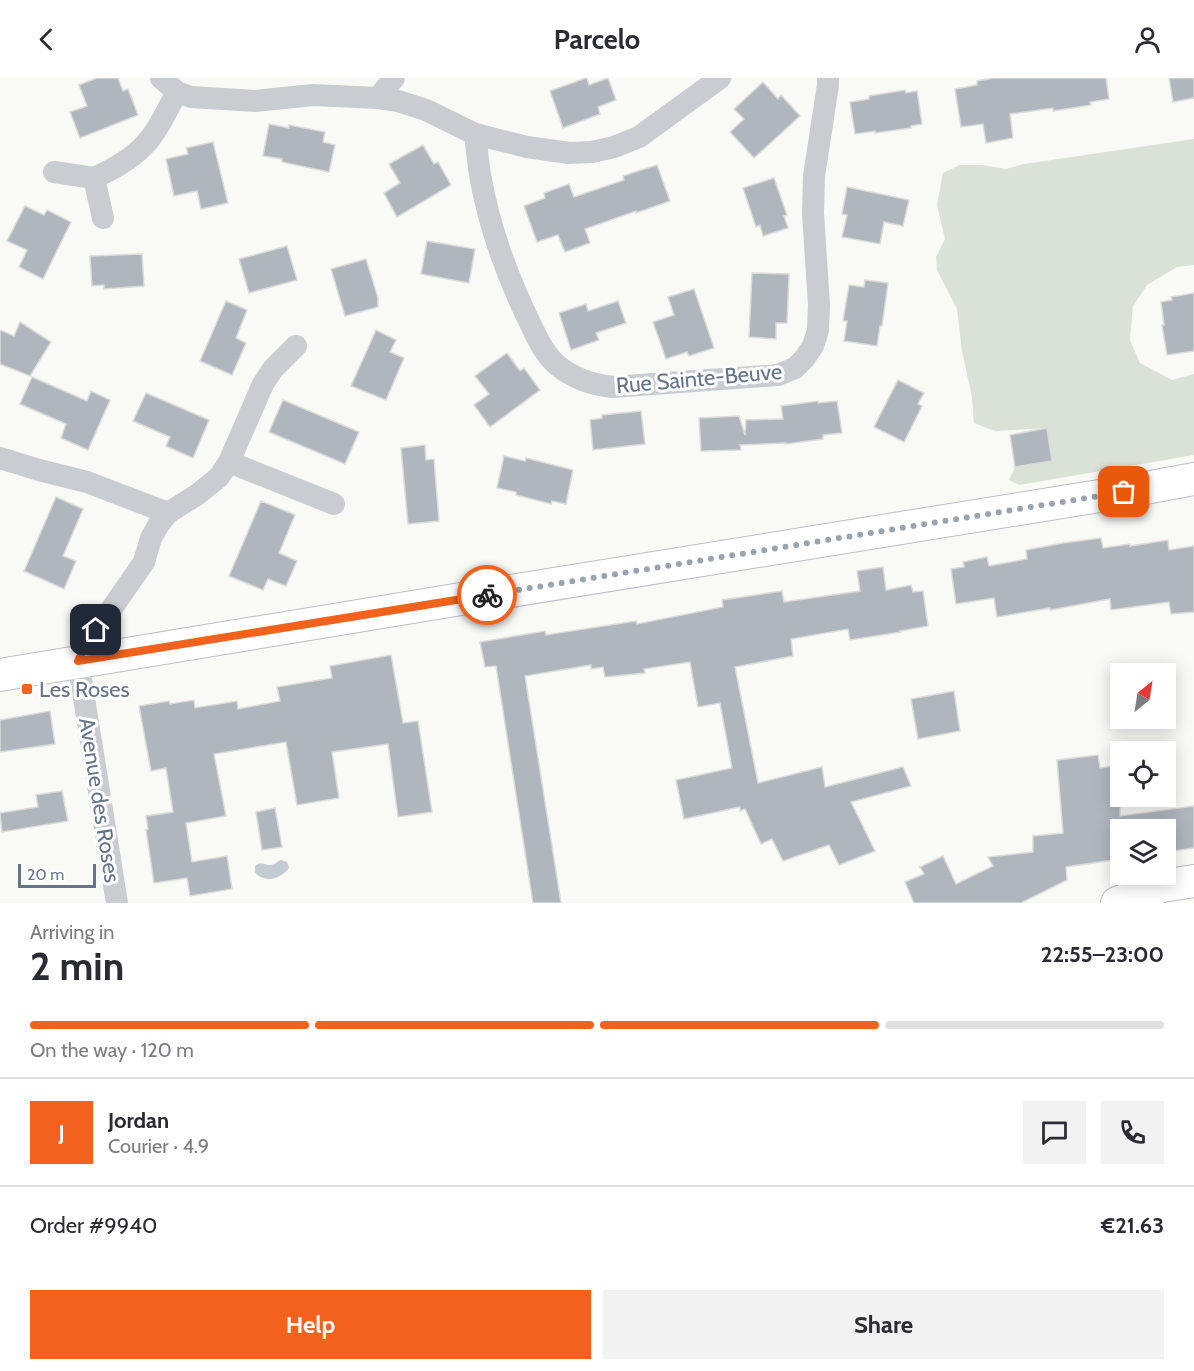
<!DOCTYPE html>
<html lang="en">
<head>
<meta charset="utf-8">
<style>
	body { margin:0; font-family:Cabin,sans-serif; background:#f2f2f3; color:#2b2b33; height:100vh; display:flex; flex-direction:column; font-size:22px; white-space:nowrap }
	* { box-sizing:border-box; margin:0 }
	p { font-size:20px; color:#7c7c81 }
	.icon { flex:none; width:33px; height:33px; fill:none; stroke:currentColor; stroke-width:2; stroke-linecap:round; stroke-linejoin:round }
	.map { position:relative; height:825px; overflow:hidden }
	.sheet { display:flex; flex-direction:column; background:#fff; flex:1 }
	.sheet>* { flex:none }
	.needle { width:39px; rotate:30deg }
	.tools { position:absolute; left:1110px; top:585px; display:grid; gap:12px }
	.tools a { display:grid; place-items:center; width:66px; height:66px; border-radius:0px; background:#fff; box-shadow:0 3px 15px #0003; font-size:30px }
	.scale { position:absolute; left:18px; bottom:15px; width:78px; box-sizing:border-box; padding-left:6px; border:3px solid #65768a; border-top:0; font-size:16px; line-height:21px; white-space:nowrap; color:#65768a; -webkit-text-stroke:4px #fff; paint-order:stroke }
	.pin { position:absolute; display:grid; place-items:center; width:51px; height:51px; color:#fff; margin:-26px; border-radius:12px; box-shadow:0 3px 9px #0006 }
	.courier { position:absolute; display:grid; place-items:center; width:60px; height:60px; margin:-30px; border:4px solid #f2621d; border-radius:50%; background:#fff; color:#222; box-shadow:0 2px 8px #0007 }
	.head em { font-style:normal; font-weight:800 }
	.head div { display:flex; flex-direction:column-reverse }
	.head { display:flex; align-items:center; justify-content:space-between; height:102px; padding:0 30px }
	h1 { font-size:39px; font-weight:800; line-height:45px }
	.bar { display:grid; grid-template-columns:repeat(4,1fr); gap:9px 6px; align-content:center; height:72px; padding:0 30px }
	.bar i { height:8px; border-radius:4px; background:#e1e1e2 }
	.bar .active { background:#f2621d }
	.bar p { grid-column:span 4 }
	.line { display:flex; align-items:center; gap:15px; padding:0 30px; border-top:2px solid #e1e1e2 }
	.line div { flex:1 }
	.round { display:grid; place-items:center; flex:none; width:63px; height:63px; border-radius:0px; background:#f2f2f3 }
	.cta { display:flex; gap:12px; margin-top:auto; padding:12px 30px }
	.cta a { flex:1; height:69px; border-radius:0px; background:#f2621d; color:#fff; font-size:24px; font-weight:800; line-height:69px; text-align:center }
	.cta a+a { background:#f2f2f3; color:#2b2b33 }
	header { display:flex; justify-content:space-between; align-items:center; height:78px; padding:0 30px; background:#fff; font-size:27px; font-weight:800 }
	.map>svg:first-child { display:block }
	.green { fill:#dae1d7 }
	.water { fill:#c2ccd2 }
	.building { fill:#afb6be; stroke:#dbdbd9; stroke-width:1.5 }
	.lines { fill:none; stroke-linecap:round; stroke-linejoin:round }
	.secondary-casing { stroke:#bbbfc5; stroke-width:34 }
	.street { stroke:#c9ccd0; stroke-width:22 }
	.secondary { stroke:#fff; stroke-width:32 }
	.done { stroke:#99a4b0; stroke-width:6; stroke-dasharray:0 10.8 }
	.route { stroke:#f2621d; stroke-width:8 }
	.poi-dot { fill:#f2621d; stroke:#fff; stroke-width:2 }
	.labels { text-anchor:middle; stroke-width:6; stroke-linejoin:round; paint-order:stroke }
	.street-label { font-size:22px; fill:#65768a; stroke:#fff }
	.poi-label { font-size:22px; fill:#65768a; stroke:#fff; text-anchor:start }
</style>
</head>
<body>
<header><svg class="icon" aria-label="back" viewBox="0 0 24 24"><path d="M15 5l-7 7 7 7"/></svg>Parcelo<svg class="icon" aria-label="person" viewBox="0 0 24 24"><circle cx="12" cy="8" r="4"/><path d="M4 21q1-7 8-7t8 7"/></svg></header>
<div class="map">
<svg width="1194" height="825" viewBox="0 0 1194 825">
	<rect width="100%" height="100%" fill="#f9f9f6"/>
	<!-- green -->
	<polygon class="green" points="1194,61 1194,187 1177,189 1147,207 1133,228 1130,262 1140,285 1172,302 1194,296 1194,377 1019,407 1009,402 1015,389 1052,383 1046,350 995,353 974,345 972,319 962,273 957,231 937,192 936,179 945,161 937,127 943,95 960,87 982,87 1006,91 1024,86"/>
	<!-- water -->
	<path class="water" d="M281 782 287 784 289 790C281 801 264 806 255 794V788C261 783 264 787 270 787 275 787 277 783 281 782Z"/>
	<!-- building -->
	<g class="building">
		<polygon points="97,0 118,0 123,13 128,11 138,37 80,60 70,34 87,28 79,7"/>
		<polygon points="586,0 587,0 589,7 608,0 616,22 598,29 600,36 563,50 550,13"/>
		<polygon points="994,0 1106,0 1109,21 1090,24 1091,27 1053,33 1053,30 1010,36 1013,60 986,65 983,46 961,49 955,11 977,7 977,3"/>
		<polygon points="1169,0 1194,0 1194,20 1173,24"/>
		<polygon points="763,4 778,21 781,17 800,38 754,80 730,54 744,41 734,31"/>
		<polygon points="905,12 906,15 917,13 922,46 911,48 911,50 875,55 875,53 855,56 850,24 869,21 869,18"/>
		<polygon points="269,46 289,50 289,47 325,54 323,64 335,67 329,94 282,84 282,81 263,78"/>
		<polygon points="213,64 228,125 201,131 197,113 174,118 166,81 188,76 186,70"/>
		<polygon points="423,67 434,86 438,84 451,107 397,139 384,115 400,105 389,86"/>
		<polygon points="657,87 670,123 636,135 636,133 585,151 590,165 565,174 558,157 537,164 524,128 545,120 544,115 569,106 574,119 624,102 623,98"/>
		<polygon points="774,100 787,137 784,138 788,150 763,158 760,147 756,149 743,110"/>
		<polygon points="847,109 909,122 903,148 884,144 880,166 842,159 847,137 842,136"/>
		<polygon points="25,128 44,137 47,132 71,144 43,201 19,189 27,172 7,163"/>
		<polygon points="427,163 475,171 469,205 421,196"/>
		<polygon points="287,168 297,202 249,215 239,181"/>
		<polygon points="142,176 144,208 104,211 104,207 92,208 90,178"/>
		<polygon points="366,181 378,220 378,229 345,238 331,191"/>
		<polygon points="752,195 789,196 787,245 776,245 776,261 749,259"/>
		<polygon points="865,202 888,205 882,248 880,248 877,268 844,263 847,243 843,243 849,207 864,209"/>
		<polygon points="694,211 714,270 689,278 687,274 666,281 653,244 674,237 668,219"/>
		<polygon points="1194,215 1194,273 1167,277 1162,247 1164,247 1161,224 1172,222 1171,219"/>
		<polygon points="226,223 247,232 236,260 246,265 232,297 200,283"/>
		<polygon points="618,223 626,245 596,255 599,262 571,272 559,235 586,226 588,233"/>
		<polygon points="20,244 51,264 30,298 0,286 0,252 14,258"/>
		<polygon points="376,252 396,262 390,274 404,280 386,322 351,308"/>
		<polygon points="507,275 520,293 524,290 540,312 490,349 474,327 489,316 475,298"/>
		<polygon points="32,299 87,323 91,313 110,322 88,372 61,360 66,346 20,326"/>
		<polygon points="898,302 924,315 918,326 922,328 904,364 874,349"/>
		<polygon points="146,315 209,342 193,380 166,368 170,359 133,343"/>
		<polygon points="283,322 359,354 345,386 269,354"/>
		<polygon points="818,323 818,325 837,323 842,355 823,357 823,361 786,366 786,365 740,367 741,372 701,373 699,340 739,338 745,357 746,342 783,341 781,328"/>
		<polygon points="641,333 645,366 593,372 590,342 602,340 602,337"/>
		<polygon points="1047,350 1052,383 1015,389 1010,357"/>
		<polygon points="425,367 426,382 434,381 439,443 408,446 401,370"/>
		<polygon points="504,378 525,383 526,380 573,392 566,426 552,423 551,426 516,417 516,414 497,410"/>
		<polygon points="56,419 83,431 63,478 76,483 64,511 24,493"/>
		<polygon points="261,423 295,437 279,475 297,483 286,508 268,501 263,512 229,498"/>
		<polygon points="1101,460 1103,470 1130,466 1130,468 1168,462 1169,472 1194,468 1194,534 1171,536 1169,524 1111,532 1110,521 1050,532 1050,530 997,539 994,520 956,526 951,491 964,489 963,484 987,479 989,488 1027,481 1026,472 1063,465"/>
		<polygon points="883,489 886,512 911,507 913,514 923,513 928,548 900,553 901,554 850,562 848,551 791,561 793,578 735,589 758,705 822,689 825,709 903,689 911,708 851,724 875,773 839,787 829,767 783,783 772,761 761,766 745,731 740,733 740,729 684,741 676,702 732,690 720,625 698,629 690,584 644,591 645,595 605,599 603,589 591,591 591,587 525,598 561,825 533,825 496,588 485,589 480,564 545,553 546,557 636,543 637,546 723,529 722,522 782,513 784,524 860,513 857,493"/>
		<polygon points="391,577 403,645 418,643 432,734 398,739 388,666 332,674 339,720 297,727 286,664 214,676 226,738 186,745 192,784 227,778 232,811 190,818 187,800 154,805 146,752 148,751 146,738 173,734 166,690 151,693 139,628 169,623 170,626 194,622 195,630 237,623 238,631 280,623 277,609 332,600 330,588"/>
		<polygon points="954,613 960,653 918,661 911,621"/>
		<polygon points="50,633 55,666 0,674 0,642"/>
		<polygon points="1098,677 1100,690 1120,687 1120,738 1194,728 1194,770 1166,774 1166,752 1120,752 1120,781 1066,789 1067,802 1021,825 914,825 905,804 924,796 920,789 943,778 956,806 993,788 988,779 1033,774 1033,758 1063,755 1057,682"/>
		<polygon points="62,713 68,743 2,754 0,735 38,729 36,717"/>
		<polygon points="275,730 282,769 262,772 256,734"/>
	</g>
	<g class="lines">
		<defs>
			<g id="secondary">
				<polyline points="0,597 461,521 1124,414 1194,401"/>
				<polyline points="1117,825 1162,808 1194,803"/>
			</g>
		</defs>
		<!-- secondary casing -->
		<use href="#secondary" class="secondary-casing"/>
		<!-- street -->
		<g class="street">
			<polyline points="161,0 177,14 191,19 255,23 313,17 378,20 398,23 426,32 475,56 527,69 569,75 592,74 614,69 639,59 720,0"/>
			<polyline points="378,20 394,0"/>
			<path d="M475 56C477 71 478 87 481 102 490 151 508 200 530 245 537 260 545 277 557 287 574 301 591 306 612 309L778 297 795 290 804 281 813 268 818 252 819 227 813 135 814 98 828 7V0"/>
			<polyline points="54,94 94,100 103,140"/>
			<path d="M94 100C114 91 134 80 148 63 160 49 168 30 177 14"/>
			<polyline points="0,380 39,392 87,404 168,435"/>
			<polyline points="229,384 334,426"/>
			<polyline points="117,825 78,583 85,569 144,484 151,460 159,446 168,435 198,416 219,399 229,384 263,306 273,291 296,268"/>
		</g>
		<!-- secondary -->
		<use href="#secondary" class="secondary"/>
	</g>
	<g class="lines">
		<!-- done -->
		<polyline class="done" points="487,517 1124,414"/>
		<!-- route -->
		<polyline class="route" points="96,552 85,569 78,583 487,517"/>
	</g>
	<!-- markers -->
	<rect class="poi-dot" x="21" y="605" width="12" height="12" rx="3"/>
	<g class="labels">
		<!-- street labels -->
		<g class="street-label">
			<text transform="translate(699 300) rotate(-5)" y="8">Rue Sainte-Beuve</text>
			<text transform="translate(100 722) rotate(81)" y="8">Avenue des Roses</text>
		</g>
		<!-- poi labels -->
		<g class="poi-label">
			<text x="39" y="619">Les Roses</text>
		</g>
	</g>
</svg>
<div class="tools">
<a><svg class="needle" viewBox="-14 -14 28 28"><path d="M0-13l5 13h-10z" fill="#e53935"/><path d="M0 13l5-13h-10z" fill="#7c7c81"/></svg></a>
<a><svg class="icon" aria-label="locate" viewBox="0 0 24 24"><circle cx="12" cy="12" r="6"/><path d="M12 2v4M12 18v4M2 12h4M18 12h4"/></svg></a>
<a><svg class="icon" aria-label="layers" viewBox="0 0 24 24"><path d="M12 4l9 5-9 5-9-5zM3 14l9 5 9-5"/></svg></a>
</div>
<div class="scale">20 m</div>
<div class="pin" style="left:1124px;top:414px;background:#ea580c"><svg class="icon" aria-label="bag" viewBox="0 0 24 24"><path d="M5 8h14l-1 12H6zM9 8a3 3 0 0 1 6 0"/></svg></div>
<div class="pin" style="left:96px;top:552px;background:#1f2937"><svg class="icon" aria-label="home" viewBox="0 0 24 24"><path d="M3 11l9-7 9 7M6 9v11h12V9"/></svg></div>
<div class="courier" style="left:487px;top:517px"><svg class="icon" aria-label="bike" viewBox="0 0 24 24"><circle cx="6" cy="16" r="4"/><circle cx="18" cy="16" r="4"/><path d="M6 16l4-8h5l3 8M10 8l3 8H6M13 5h3"/></svg></div>
</div>
<section class="sheet">
<div class="head"><div><h1>2 min</h1><p>Arriving in</p></div><em>22:55–23:00</em></div>
<div class="bar"><i class="active"></i><i class="active"></i><i class="active"></i><i></i><p>On the way · 120 m</p></div>
<div class="line" style="height:108px"><b class="round" style="background:#f2621d;color:#fff">J</b><div><b>Jordan</b><p>Courier · 4.9</p></div><a class="round"><svg class="icon" aria-label="chat" viewBox="0 0 24 24"><path d="M4 5h16v11H9l-5 4z"/></svg></a><a class="round"><svg class="icon" aria-label="phone" viewBox="0 0 24 24"><path d="M5 4h4l2 5-3 2q2 4 5 5l2-3 5 2v4C11 20 4 13 5 4z"/></svg></a></div>
<div class="line" style="height:78px"><div>Order #9940</div><b>€21.63</b></div>
<div class="cta"><a>Help</a><a>Share</a></div>
</section>
</body>
</html>
